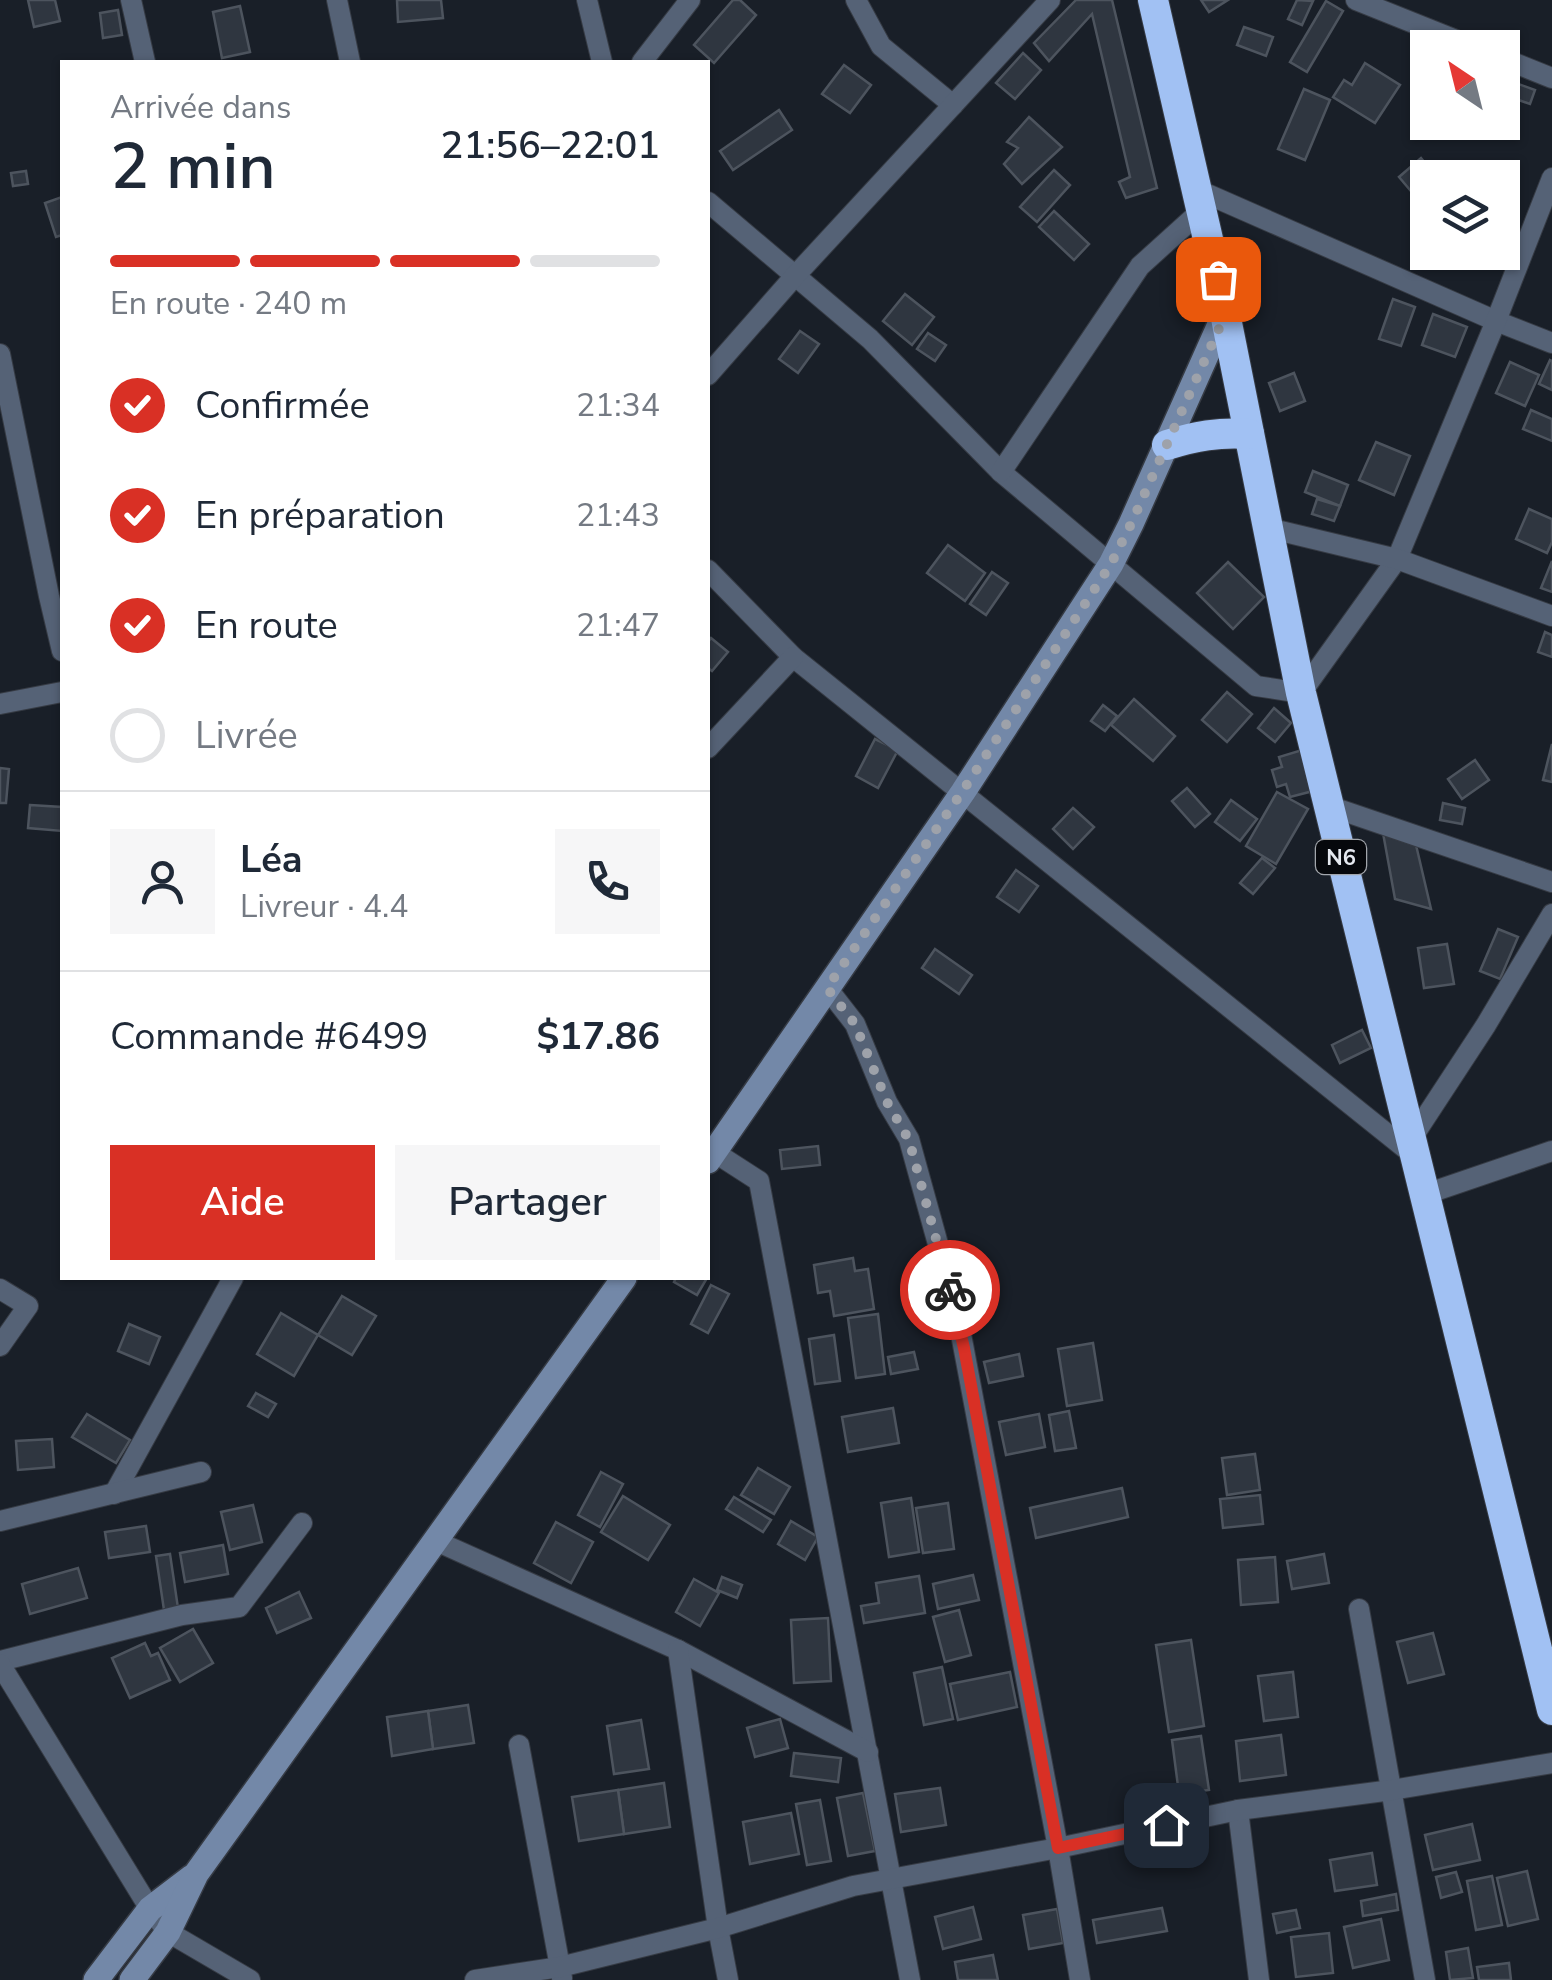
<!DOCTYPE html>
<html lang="fr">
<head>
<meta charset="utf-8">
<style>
	body { margin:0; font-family:"Nunito Sans",sans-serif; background:#f6f6f7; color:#1f2937; height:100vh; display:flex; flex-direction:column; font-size:38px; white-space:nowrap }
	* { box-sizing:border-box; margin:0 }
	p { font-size:32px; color:#747a83 }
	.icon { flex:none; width:55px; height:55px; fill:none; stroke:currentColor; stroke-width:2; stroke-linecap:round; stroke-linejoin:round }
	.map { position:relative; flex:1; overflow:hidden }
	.drawer { position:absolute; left:60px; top:60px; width:650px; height:1220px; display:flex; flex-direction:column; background:#fff; border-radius:0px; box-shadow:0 2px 8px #0004 }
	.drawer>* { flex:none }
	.needle { width:65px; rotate:325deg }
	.tools { position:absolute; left:1410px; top:30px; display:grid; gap:20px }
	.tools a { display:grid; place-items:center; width:110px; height:110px; border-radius:0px; background:#fff; box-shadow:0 2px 8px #0004; font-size:50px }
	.pin { position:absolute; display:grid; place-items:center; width:85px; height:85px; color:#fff; margin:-42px; border-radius:20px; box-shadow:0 5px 15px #0006 }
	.courier { position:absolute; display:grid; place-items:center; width:100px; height:100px; margin:-50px; border:8px solid #d93025; border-radius:50%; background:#fff; color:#222; box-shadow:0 2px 12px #0007 }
	.headline em { font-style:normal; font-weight:600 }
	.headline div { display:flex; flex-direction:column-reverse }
	.headline { display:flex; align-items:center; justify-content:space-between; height:170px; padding:0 50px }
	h1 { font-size:65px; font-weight:600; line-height:75px }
	.bar { display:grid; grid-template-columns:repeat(4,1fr); gap:15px 10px; align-content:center; height:120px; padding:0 50px }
	.bar i { height:12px; border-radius:8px; background:#e0e1e3 }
	.bar .selected { background:#d93025 }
	.bar p { grid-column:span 4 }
	.line { display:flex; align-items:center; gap:25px; padding:0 50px; border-top:2px solid #e0e1e3 }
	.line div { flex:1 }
	.round { display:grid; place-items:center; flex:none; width:105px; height:105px; border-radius:0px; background:#f6f6f7 }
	ol { padding:0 50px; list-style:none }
	li { display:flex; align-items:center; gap:30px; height:110px }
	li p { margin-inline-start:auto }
	li .icon { padding:10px; border-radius:50%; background:#d93025; color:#fff; stroke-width:4 }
	li:last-child { color:#747a83 }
	li i { width:55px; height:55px; border:5px solid #e0e1e3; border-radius:50% }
	.action { display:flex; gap:20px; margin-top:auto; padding:20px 50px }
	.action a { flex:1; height:115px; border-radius:0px; background:#d93025; color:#fff; font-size:40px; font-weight:600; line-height:115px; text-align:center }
	.action a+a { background:#f6f6f7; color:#1f2937 }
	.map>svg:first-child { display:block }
	.building { fill:#2f3640; stroke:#4d545e; stroke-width:2.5 }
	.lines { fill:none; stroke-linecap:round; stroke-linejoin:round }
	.street-casing { stroke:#363b44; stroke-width:22 }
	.secondary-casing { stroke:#363b44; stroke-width:28 }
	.highway-casing { stroke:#363b44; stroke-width:32 }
	.street { stroke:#556276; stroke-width:20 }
	.secondary { stroke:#7388a8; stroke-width:25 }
	.highway { stroke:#a1c1f3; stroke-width:30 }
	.done { stroke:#9ea2aa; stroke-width:10; stroke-dasharray:0 18 }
	.route { stroke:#d93025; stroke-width:12 }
	.labels { text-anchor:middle; stroke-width:8; stroke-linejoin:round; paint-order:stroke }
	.shield { fill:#06080c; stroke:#a2a6ac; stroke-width:2.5 }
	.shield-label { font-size:22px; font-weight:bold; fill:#e5e9f0 }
</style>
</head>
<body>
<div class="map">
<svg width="1552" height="1980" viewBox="0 0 1552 1980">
	<rect width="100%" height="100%" fill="#191f28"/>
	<!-- building -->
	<g class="building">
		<polygon points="28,0 55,0 60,21 34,27"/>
		<polygon points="397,0 441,0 443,18 398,22"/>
		<polygon points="733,0 740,0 756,15 714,63 694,45"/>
		<polygon points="1076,0 1112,0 1157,188 1126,198 1119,182 1130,177 1092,14 1049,61 1034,43"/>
		<polygon points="1201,0 1228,0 1209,12"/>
		<polygon points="1297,0 1313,1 1302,25 1288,19"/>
		<polygon points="1326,1 1343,11 1307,72 1290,62"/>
		<polygon points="240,6 250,52 222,58 213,12"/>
		<polygon points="118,10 122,35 103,38 100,13"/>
		<polygon points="1244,27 1273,37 1266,56 1237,45"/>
		<polygon points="1023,53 1041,70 1015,99 996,83"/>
		<polygon points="1365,63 1400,85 1375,123 1333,97 1344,80 1352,85"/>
		<polygon points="844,65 871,85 850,113 822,94"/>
		<polygon points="1502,78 1535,90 1530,104 1502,94"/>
		<polygon points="1304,89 1330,100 1305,160 1278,149"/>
		<polygon points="779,110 792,130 733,170 720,151"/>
		<polygon points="1029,117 1062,147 1022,184 1004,164 1018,148 1007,142"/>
		<polygon points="1421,158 1437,178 1428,178 1428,198 1421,203 1399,177"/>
		<polygon points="1054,170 1070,185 1037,222 1020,207"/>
		<polygon points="26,171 28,184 13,186 11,173"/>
		<polygon points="62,197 62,235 56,237 45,203"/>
		<polygon points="1054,211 1089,244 1074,260 1039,227"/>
		<polygon points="905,294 934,317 912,345 883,321"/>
		<polygon points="1393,299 1415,307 1401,346 1379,339"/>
		<polygon points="1433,314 1467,327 1455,357 1422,345"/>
		<polygon points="800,331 819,344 798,373 779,359"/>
		<polygon points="928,333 946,345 935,361 917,349"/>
		<polygon points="1550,360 1552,361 1552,390 1539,384"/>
		<polygon points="1510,362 1539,375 1525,406 1496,393"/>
		<polygon points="1294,373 1305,401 1280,411 1269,383"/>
		<polygon points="1531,410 1552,419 1552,441 1523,429"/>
		<polygon points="1376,442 1410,456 1394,495 1359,480"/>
		<polygon points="1313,471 1348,485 1340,506 1305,492"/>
		<polygon points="1317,499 1340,506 1334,521 1312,514"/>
		<polygon points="1529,509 1552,519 1552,542 1547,553 1516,539"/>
		<polygon points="948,545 985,573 965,601 927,573"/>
		<polygon points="1552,561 1552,592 1541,588"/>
		<polygon points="1228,562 1264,597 1233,629 1197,593"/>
		<polygon points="992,572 1008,583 986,615 970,604"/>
		<polygon points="1545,632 1552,635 1552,657 1538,652"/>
		<polygon points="711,638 728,652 712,671 708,668 708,642"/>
		<polygon points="1227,692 1252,714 1227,742 1202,720"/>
		<polygon points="1134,699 1175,736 1153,761 1111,725"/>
		<polygon points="1103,705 1117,716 1105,731 1091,721"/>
		<polygon points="1274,708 1291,723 1275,742 1258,728"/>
		<polygon points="875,739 898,750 878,788 856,776"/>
		<polygon points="1552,744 1552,782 1543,780"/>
		<polygon points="1302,750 1313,791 1290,797 1286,784 1277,787 1272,770 1282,767 1279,757"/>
		<polygon points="1475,760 1489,780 1462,799 1448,779"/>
		<polygon points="0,768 9,769 6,803 0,803"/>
		<polygon points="1187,788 1210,814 1195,827 1172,801"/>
		<polygon points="1277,792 1308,809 1276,864 1246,846"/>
		<polygon points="1231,800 1257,819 1240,841 1215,822"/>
		<polygon points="1443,803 1465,808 1462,824 1440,820"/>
		<polygon points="30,805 62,807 62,831 28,828"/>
		<polygon points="1073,808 1094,827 1073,849 1053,829"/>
		<polygon points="1383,833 1416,845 1431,909 1395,899"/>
		<polygon points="1262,858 1275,868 1253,894 1240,883"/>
		<polygon points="1016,870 1038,886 1019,912 997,897"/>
		<polygon points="1498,929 1518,937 1500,979 1480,971"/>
		<polygon points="1447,944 1454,984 1424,988 1418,948"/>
		<polygon points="935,949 972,975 959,994 922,968"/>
		<polygon points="1362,1030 1371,1048 1340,1063 1332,1045"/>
		<polygon points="818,1146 820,1165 782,1169 780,1150"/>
		<polygon points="853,1258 855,1271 868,1269 874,1309 834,1316 830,1291 818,1293 814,1265"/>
		<polygon points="676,1278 707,1278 697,1295 674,1282"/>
		<polygon points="711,1285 729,1294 708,1333 691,1324"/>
		<polygon points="342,1296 376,1316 352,1355 318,1335"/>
		<polygon points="281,1313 318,1335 294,1376 257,1354"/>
		<polygon points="878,1314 885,1374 856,1378 848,1318"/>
		<polygon points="129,1324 160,1337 149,1364 118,1351"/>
		<polygon points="834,1335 840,1381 815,1384 809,1339"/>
		<polygon points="1093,1343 1102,1400 1067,1406 1058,1349"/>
		<polygon points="914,1352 918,1369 891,1374 888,1357"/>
		<polygon points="1019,1354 1023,1376 989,1383 984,1362"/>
		<polygon points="256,1393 276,1404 268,1417 248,1406"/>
		<polygon points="893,1408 899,1443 848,1452 842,1417"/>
		<polygon points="1069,1411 1076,1448 1055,1451 1049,1415"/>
		<polygon points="87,1414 130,1440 116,1463 72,1437"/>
		<polygon points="1039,1414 1045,1447 1006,1455 999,1422"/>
		<polygon points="52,1439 54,1467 18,1470 16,1441"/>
		<polygon points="1255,1454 1260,1490 1227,1495 1222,1458"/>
		<polygon points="758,1468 790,1487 774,1514 741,1495"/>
		<polygon points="601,1472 623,1484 600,1527 578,1515"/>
		<polygon points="1122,1488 1128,1517 1036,1538 1030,1508"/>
		<polygon points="1260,1495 1263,1524 1223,1528 1220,1499"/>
		<polygon points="623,1496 670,1525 648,1560 601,1532"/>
		<polygon points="734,1497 771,1520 763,1532 726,1509"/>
		<polygon points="911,1498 919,1552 889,1557 881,1503"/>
		<polygon points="948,1503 954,1549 923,1553 916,1508"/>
		<polygon points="253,1505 262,1542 230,1550 221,1512"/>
		<polygon points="791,1521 818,1537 805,1560 778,1544"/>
		<polygon points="556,1522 593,1542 571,1583 534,1563"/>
		<polygon points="146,1526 150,1552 109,1558 105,1532"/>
		<polygon points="223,1545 228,1574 185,1582 180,1553"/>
		<polygon points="170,1554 178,1608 164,1610 156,1556"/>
		<polygon points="1324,1554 1329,1583 1292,1589 1287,1561"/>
		<polygon points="1275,1557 1278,1602 1241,1605 1238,1560"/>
		<polygon points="78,1568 87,1598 30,1614 22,1584"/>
		<polygon points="973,1575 979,1600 938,1609 933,1584"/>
		<polygon points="919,1576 925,1613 864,1623 861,1606 879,1603 876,1583"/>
		<polygon points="722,1577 742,1585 737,1598 717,1590"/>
		<polygon points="694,1579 719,1593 700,1626 676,1612"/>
		<polygon points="299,1592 311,1618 277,1633 266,1608"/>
		<polygon points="959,1610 971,1655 945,1662 933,1617"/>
		<polygon points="828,1618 831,1681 794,1683 791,1620"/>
		<polygon points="193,1629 213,1663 180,1682 160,1648"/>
		<polygon points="1433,1633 1444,1674 1408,1683 1397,1642"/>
		<polygon points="1191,1640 1204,1726 1169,1732 1156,1645"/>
		<polygon points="145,1643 151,1656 158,1653 170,1680 130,1698 112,1658"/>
		<polygon points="942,1667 953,1719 924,1725 914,1673"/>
		<polygon points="1010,1672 1017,1707 958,1720 950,1684"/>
		<polygon points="1293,1672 1298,1717 1264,1721 1258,1676"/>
		<polygon points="468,1705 474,1743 433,1749 428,1711"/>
		<polygon points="428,1711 433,1749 392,1756 387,1717"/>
		<polygon points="780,1719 788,1748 755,1757 747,1728"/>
		<polygon points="641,1720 649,1769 614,1774 607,1726"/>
		<polygon points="1281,1735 1286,1775 1240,1781 1236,1741"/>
		<polygon points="1201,1736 1209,1790 1179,1794 1172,1740"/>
		<polygon points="794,1753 841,1758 838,1782 791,1776"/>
		<polygon points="664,1783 670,1827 624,1834 618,1790"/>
		<polygon points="940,1788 946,1825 901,1832 895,1794"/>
		<polygon points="618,1790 624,1834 579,1841 572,1797"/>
		<polygon points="863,1793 875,1851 848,1856 837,1798"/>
		<polygon points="820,1800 831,1861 807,1865 796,1804"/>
		<polygon points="791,1813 799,1854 750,1864 743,1822"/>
		<polygon points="1472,1824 1480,1860 1433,1870 1425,1835"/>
		<polygon points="1372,1853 1377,1885 1335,1891 1330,1860"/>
		<polygon points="1527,1871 1538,1919 1508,1926 1497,1878"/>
		<polygon points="1456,1872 1462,1892 1441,1898 1436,1877"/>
		<polygon points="1492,1876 1502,1925 1476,1930 1467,1881"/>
		<polygon points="1396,1894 1398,1910 1363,1916 1361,1901"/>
		<polygon points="973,1907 981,1939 943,1949 935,1917"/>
		<polygon points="1162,1908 1167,1931 1097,1943 1093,1920"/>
		<polygon points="1057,1909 1063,1943 1029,1949 1023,1915"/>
		<polygon points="1296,1910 1300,1928 1277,1933 1273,1914"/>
		<polygon points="1381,1919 1389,1960 1353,1968 1344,1927"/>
		<polygon points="1329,1933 1333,1973 1296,1977 1291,1937"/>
		<polygon points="1468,1948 1473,1978 1450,1980 1446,1952"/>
		<polygon points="993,1955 998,1980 958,1980 955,1962"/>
		<polygon points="1509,1963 1511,1980 1479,1980 1477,1967"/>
	</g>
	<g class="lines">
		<defs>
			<g id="street">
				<polyline points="131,0 145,62"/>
				<polyline points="337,0 350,62"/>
				<polyline points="587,0 602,62"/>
				<polyline points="856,0 881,46 953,105"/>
				<polyline points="1356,0 1476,48"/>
				<polyline points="1502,58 1552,78"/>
				<polyline points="642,62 690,0"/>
				<polyline points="1198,190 1496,321 1552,343"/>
				<polyline points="708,202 870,339 1001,472 1256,686 1301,693 1397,559 1496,321 1552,178"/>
				<polyline points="0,354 49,596 62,651"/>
				<polyline points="708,375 794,277 1050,0"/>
				<polyline points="1001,472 1140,266 1202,210"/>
				<polyline points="1268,528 1397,559 1552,616"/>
				<polyline points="708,570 793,657 1416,1157"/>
				<polyline points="0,704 62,692"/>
				<polyline points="708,748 793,657"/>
				<polyline points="1329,806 1552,882"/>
				<polyline points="827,988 855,1024 887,1102 909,1139 957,1313 1058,1848 1080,1980"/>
				<polyline points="1412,1138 1486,1025 1552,914"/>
				<polyline points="714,1152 759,1181 910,1980"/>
				<polyline points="1426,1194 1552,1151"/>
				<polyline points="0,1289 28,1306 0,1346"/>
				<polyline points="114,1494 233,1278"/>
				<polyline points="0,1521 201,1472"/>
				<polyline points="436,1541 678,1650 868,1752"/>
				<polyline points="1359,1609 1425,1980"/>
				<polyline points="678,1650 718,1928 728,1980"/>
				<polyline points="0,1661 182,1615 239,1607 302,1523"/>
				<polyline points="0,1664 150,1909 168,1932 250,1980"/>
				<polyline points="519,1745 562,1978"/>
				<polyline points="1238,1810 1259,1980"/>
				<polyline points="475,1980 560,1967 718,1928 853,1886 1058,1848 1238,1810 1392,1790 1552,1763"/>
			</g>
			<g id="secondary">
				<polyline points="708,1161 963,792 1111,564 1131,524 1225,313"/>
				<polyline points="96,1980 150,1909 192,1877"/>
				<polyline points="132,1980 168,1932 196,1874 624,1278"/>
			</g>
			<g id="highway">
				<polyline points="1153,0 1225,313 1301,693 1552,1710"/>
				<path d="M1167 445C1195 436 1219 432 1249 434"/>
			</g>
		</defs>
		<!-- street casing -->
		<use href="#street" class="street-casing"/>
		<!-- secondary casing -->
		<use href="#secondary" class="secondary-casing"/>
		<!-- highway casing -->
		<use href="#highway" class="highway-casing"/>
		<!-- street -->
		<use href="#street" class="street"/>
		<!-- secondary -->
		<use href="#secondary" class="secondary"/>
		<!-- highway -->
		<use href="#highway" class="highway"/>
	</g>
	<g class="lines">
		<!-- done -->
		<polyline class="done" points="950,1290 909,1140 887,1102 855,1024 827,988 962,792 1111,564 1131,524 1226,313 1218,279"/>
		<!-- route -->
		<polyline class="route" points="950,1290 964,1348 1058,1848 1166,1825"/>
	</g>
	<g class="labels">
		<!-- shield labels -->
		<rect class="shield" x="1316" y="840" width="50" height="34" rx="8"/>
		<g class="shield-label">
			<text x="1341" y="865">N6</text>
		</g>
	</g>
</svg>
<div class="tools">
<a><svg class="needle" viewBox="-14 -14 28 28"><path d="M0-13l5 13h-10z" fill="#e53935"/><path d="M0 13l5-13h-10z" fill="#747a83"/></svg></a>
<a><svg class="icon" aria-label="layers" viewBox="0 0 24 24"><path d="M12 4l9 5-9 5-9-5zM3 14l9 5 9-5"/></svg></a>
</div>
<div class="pin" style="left:1218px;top:279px;background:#ea580c"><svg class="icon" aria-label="bag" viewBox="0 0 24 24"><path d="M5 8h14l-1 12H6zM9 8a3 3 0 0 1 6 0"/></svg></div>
<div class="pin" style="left:1166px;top:1825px;background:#1f2937"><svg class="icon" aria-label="home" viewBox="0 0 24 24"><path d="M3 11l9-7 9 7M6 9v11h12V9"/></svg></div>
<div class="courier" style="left:950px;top:1290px"><svg class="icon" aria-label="bike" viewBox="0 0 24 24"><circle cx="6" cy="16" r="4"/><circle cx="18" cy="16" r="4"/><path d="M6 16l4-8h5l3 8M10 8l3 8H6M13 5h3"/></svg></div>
<section class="drawer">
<div class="headline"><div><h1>2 min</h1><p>Arrivée dans</p></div><em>21:56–22:01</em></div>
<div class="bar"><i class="selected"></i><i class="selected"></i><i class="selected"></i><i></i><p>En route · 240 m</p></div>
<ol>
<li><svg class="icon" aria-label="check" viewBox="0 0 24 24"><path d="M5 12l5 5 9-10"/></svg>Confirmée<p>21:34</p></li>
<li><svg class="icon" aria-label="check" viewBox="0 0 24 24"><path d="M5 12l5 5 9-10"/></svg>En préparation<p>21:43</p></li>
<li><svg class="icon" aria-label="check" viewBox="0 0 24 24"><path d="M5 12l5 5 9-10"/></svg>En route<p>21:47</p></li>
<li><i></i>Livrée</li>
</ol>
<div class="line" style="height:180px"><a class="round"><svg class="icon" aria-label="person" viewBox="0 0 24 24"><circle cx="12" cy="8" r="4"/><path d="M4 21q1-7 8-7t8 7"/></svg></a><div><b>Léa</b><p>Livreur · 4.4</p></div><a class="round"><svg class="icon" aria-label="phone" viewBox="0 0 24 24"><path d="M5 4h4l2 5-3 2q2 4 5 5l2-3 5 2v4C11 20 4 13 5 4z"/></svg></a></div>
<div class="line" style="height:130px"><div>Commande #6499</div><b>$17.86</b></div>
<div class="action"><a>Aide</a><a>Partager</a></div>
</section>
</div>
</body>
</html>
